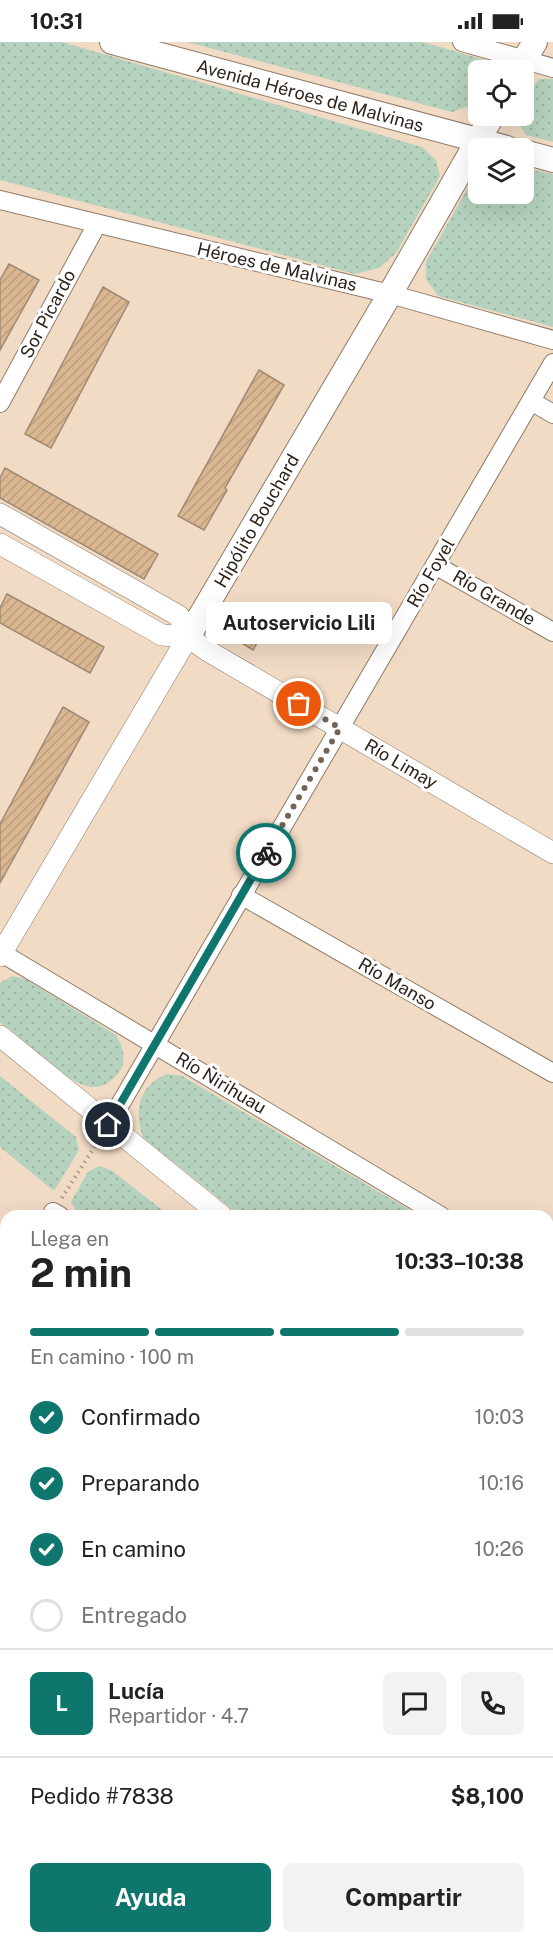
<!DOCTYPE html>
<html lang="es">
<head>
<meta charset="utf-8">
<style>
	body { margin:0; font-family:"Public Sans",sans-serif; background:#f2f2f2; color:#222; height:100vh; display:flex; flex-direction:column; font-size:22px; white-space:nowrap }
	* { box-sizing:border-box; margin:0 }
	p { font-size:20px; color:#767676 }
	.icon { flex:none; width:33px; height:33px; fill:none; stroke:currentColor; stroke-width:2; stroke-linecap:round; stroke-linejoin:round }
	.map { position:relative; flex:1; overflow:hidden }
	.sheet { position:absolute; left:0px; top:1168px; width:554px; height:734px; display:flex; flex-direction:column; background:#fff; border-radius:18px 18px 0 0; box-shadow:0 6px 24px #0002 }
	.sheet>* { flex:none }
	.buttons { position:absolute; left:468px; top:18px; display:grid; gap:12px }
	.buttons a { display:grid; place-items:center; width:66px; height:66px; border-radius:9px; background:#fff; box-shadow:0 6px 24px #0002; font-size:30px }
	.pin { position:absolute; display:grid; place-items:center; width:51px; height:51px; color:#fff; margin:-26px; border:3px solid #fff; border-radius:50%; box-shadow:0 2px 6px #0007 }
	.courier { position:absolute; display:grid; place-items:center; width:60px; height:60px; margin:-30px; border:4px solid #0f766e; border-radius:50%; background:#fff; color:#222; box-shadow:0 2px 8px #0007 }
	.bubble { position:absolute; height:42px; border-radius:9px; background:#fff; box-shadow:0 6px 24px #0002; font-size:20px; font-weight:700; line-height:42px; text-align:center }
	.overview em { font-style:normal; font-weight:700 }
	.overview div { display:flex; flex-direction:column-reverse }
	.overview { display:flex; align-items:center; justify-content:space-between; height:102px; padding:0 30px }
	h1 { font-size:39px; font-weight:700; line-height:45px }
	.bar { display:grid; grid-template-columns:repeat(4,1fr); gap:9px 6px; align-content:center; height:72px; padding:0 30px }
	.bar i { height:8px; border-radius:4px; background:#e0e0e0 }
	.bar .on { background:#0f766e }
	.bar p { grid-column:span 4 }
	.line { display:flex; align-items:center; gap:15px; padding:0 30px; border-top:2px solid #e0e0e0 }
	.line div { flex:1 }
	.round { display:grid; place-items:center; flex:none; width:63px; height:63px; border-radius:9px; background:#f2f2f2 }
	ol { padding:0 30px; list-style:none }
	li { display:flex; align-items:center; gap:18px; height:66px }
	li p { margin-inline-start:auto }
	li .icon { padding:6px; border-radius:50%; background:#0f766e; color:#fff; stroke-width:4 }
	li:last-child { color:#767676 }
	li i { width:33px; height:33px; border:3px solid #e0e0e0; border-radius:50% }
	.action { display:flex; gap:12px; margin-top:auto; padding:12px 30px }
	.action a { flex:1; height:69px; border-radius:9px; background:#0f766e; color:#fff; font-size:24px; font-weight:700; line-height:69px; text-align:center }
	.action a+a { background:#f2f2f2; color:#222 }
	.status { display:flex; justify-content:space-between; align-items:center; height:42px; padding:0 30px; background:#fff; direction:ltr }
	.status svg { height:16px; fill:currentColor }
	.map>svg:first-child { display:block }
	.grass { fill:url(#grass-dots) }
	.building { fill:url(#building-hatch); stroke:#9e8975; stroke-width:1.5 }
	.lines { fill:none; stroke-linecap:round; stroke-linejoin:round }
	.minor-casing { stroke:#8f7b66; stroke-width:20 }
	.tertiary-casing { stroke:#8f7b66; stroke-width:22 }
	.secondary-casing { stroke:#8f7b66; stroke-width:26 }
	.path { stroke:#aa9887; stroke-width:4; stroke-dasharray:1.5 4.5; stroke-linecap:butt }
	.minor { stroke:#fff; stroke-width:18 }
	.tertiary { stroke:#fff; stroke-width:21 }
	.secondary { stroke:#fff; stroke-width:24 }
	.done { stroke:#726558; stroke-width:6; stroke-dasharray:0 10.8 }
	.route { stroke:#0f766e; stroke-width:8 }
	.labels { text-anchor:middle; stroke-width:6; stroke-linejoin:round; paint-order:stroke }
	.street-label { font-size:18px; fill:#2d251d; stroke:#fff }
</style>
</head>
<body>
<div class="status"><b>10:31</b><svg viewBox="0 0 49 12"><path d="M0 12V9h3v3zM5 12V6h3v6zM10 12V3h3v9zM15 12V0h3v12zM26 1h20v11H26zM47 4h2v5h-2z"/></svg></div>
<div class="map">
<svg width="553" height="1901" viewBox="0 0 553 1901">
	<defs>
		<pattern id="grass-dots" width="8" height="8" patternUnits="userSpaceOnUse" patternTransform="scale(1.5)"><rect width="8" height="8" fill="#b5d2be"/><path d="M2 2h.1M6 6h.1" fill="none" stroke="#9cb4a3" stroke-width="1.8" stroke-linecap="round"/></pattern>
		<pattern id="building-hatch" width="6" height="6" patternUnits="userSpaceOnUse" patternTransform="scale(1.5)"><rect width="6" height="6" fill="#dbb791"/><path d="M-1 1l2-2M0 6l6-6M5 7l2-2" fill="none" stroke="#bc9d7d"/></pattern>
	</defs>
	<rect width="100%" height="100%" fill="#f2dbc5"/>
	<!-- grass -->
	<g class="grass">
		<polygon points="0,0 62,0 422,105 436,118 440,134 396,211 379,226 355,232 0,138"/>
		<polygon points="187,0 423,0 488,19 494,28 478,28 478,61 452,70"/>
		<polygon points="540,37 553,37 553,100 526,93 516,78 517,74 524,74 524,51"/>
		<polygon points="524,126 553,132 553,285 438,254 426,237 426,220 470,142 478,137 478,152 524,152"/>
		<path d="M12 934 25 937 116 993C123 1005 128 1019 118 1032 113 1038 103 1045 95 1045 69 1046 21 997 0 980V941Z"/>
		<path d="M167 1032 182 1034 420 1174H241L143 1096C134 1069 138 1044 167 1032Z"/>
		<polygon points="0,1034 76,1095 79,1108 54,1149 0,1105"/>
		<polygon points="99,1124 111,1128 170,1174 80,1174 71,1160 88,1130"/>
		<polygon points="553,1274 553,1428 548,1423 548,1284"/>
		<polygon points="0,1377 6,1384 6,1468 0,1462"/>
		<polygon points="0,1481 6,1487 6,1697 2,1697"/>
		<polygon points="548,1483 553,1487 553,1552 548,1548"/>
		<polygon points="219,1896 528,1896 524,1901 225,1901"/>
	</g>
	<!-- building -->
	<g class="building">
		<polygon points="9,222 39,238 0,308 0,238"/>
		<polygon points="103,245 129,260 51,406 25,392"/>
		<polygon points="259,328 284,343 225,446 227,448 204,488 178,474"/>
		<polygon points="5,426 158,512 144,537 0,456 0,436"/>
		<polygon points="7,552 104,605 90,631 0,581 0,566"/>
		<polygon points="238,569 266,585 253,608 225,591"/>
		<polygon points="63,665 89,680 0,841 0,782"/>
	</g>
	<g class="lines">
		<defs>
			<g id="minor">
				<polyline points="462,0 553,26"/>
				<polyline points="0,158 390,252 553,298"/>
				<polyline points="531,359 553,372"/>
				<polyline points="0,361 97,182"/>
				<polyline points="435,523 553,590"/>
				<polyline points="241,853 553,1031"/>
				<polyline points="0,910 441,1174"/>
				<polyline points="108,1083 553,321"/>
				<polyline points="53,1170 60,1174"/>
				<polyline points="548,1566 553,1570"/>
				<polyline points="548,1851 553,1856"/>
				<polyline points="548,1883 553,1874"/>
				<polyline points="207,1896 213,1901"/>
				<polyline points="174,1901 177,1896"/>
				<polyline points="537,1901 540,1896"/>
			</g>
			<g id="tertiary">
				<polyline points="0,472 179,574 188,595 208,609 553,811"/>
				<polyline points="0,502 162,593 188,595"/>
				<polyline points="0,914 188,595"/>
				<polyline points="0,994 222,1174"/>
				<polyline points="548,1260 553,1250"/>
				<polyline points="548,1438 553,1443"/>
			</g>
			<g id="secondary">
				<polyline points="112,0 507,106"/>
				<polyline points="518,28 535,0"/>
				<polyline points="524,110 553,118"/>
				<polyline points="188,595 390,252 492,74"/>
			</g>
		</defs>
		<!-- minor casing -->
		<use href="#minor" class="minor-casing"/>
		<!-- tertiary casing -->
		<use href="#tertiary" class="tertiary-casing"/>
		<!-- secondary casing -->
		<use href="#secondary" class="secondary-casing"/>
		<!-- path -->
		<g class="path">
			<polyline points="62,1156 98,1099"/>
			<polyline points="0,1269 6,1258"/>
			<polyline points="0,1360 6,1366"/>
			<polyline points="0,1472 6,1478"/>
			<polyline points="0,1711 6,1714"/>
			<polyline points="0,1746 6,1735"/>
		</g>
		<!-- minor -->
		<use href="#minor" class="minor"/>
		<!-- tertiary -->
		<use href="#tertiary" class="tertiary"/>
		<!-- secondary -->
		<use href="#secondary" class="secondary"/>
	</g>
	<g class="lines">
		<!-- done -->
		<polyline class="done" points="266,811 340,686 299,662"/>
		<!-- route -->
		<polyline class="route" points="108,1083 266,811"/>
	</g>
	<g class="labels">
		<!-- street labels -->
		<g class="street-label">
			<text transform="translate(310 54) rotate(15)" y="6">Avenida Héroes de Malvinas</text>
			<text transform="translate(277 225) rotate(13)" y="6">Héroes de Malvinas</text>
			<text transform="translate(48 272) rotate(-62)" y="6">Sor Picardo</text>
			<text transform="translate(257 479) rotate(-60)" y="6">Hipólito Bouchard</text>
			<text transform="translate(431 531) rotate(-60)" y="6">Río Foyel</text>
			<text transform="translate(494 556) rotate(30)" y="6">Río Grande</text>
			<text transform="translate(401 722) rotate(30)" y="6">Río Limay</text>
			<text transform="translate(397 942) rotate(30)" y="6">Río Manso</text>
			<text transform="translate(221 1041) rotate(31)" y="6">Río Ñirihuau</text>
		</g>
	</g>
</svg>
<div class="buttons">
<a><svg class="icon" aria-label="locate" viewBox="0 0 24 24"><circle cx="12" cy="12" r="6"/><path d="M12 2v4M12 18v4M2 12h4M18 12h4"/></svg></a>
<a><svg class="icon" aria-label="layers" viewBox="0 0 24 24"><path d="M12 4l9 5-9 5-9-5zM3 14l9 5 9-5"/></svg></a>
</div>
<div class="pin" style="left:299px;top:662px;background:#ea580c"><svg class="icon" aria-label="bag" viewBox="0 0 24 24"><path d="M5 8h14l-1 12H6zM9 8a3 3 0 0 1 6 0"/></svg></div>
<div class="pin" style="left:108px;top:1083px;background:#1f2937"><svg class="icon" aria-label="home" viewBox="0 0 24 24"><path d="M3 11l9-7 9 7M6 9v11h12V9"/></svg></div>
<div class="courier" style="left:266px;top:811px"><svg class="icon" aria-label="bike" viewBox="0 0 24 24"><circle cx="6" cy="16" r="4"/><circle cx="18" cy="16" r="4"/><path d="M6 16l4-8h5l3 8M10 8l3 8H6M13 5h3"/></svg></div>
<div class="bubble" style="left:206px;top:560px;width:186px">Autoservicio Lili</div>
<section class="sheet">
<div class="overview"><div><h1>2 min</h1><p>Llega en</p></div><em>10:33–10:38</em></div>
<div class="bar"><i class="on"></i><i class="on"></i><i class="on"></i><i></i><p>En camino · 100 m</p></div>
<ol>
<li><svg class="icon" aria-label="check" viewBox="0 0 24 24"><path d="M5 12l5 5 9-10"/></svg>Confirmado<p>10:03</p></li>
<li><svg class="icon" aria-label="check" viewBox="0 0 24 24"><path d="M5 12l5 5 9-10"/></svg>Preparando<p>10:16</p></li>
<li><svg class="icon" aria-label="check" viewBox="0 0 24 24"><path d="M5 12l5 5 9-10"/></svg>En camino<p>10:26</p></li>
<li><i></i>Entregado</li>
</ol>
<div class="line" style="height:108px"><b class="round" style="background:#0f766e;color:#fff">L</b><div><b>Lucía</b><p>Repartidor · 4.7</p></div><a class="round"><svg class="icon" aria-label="chat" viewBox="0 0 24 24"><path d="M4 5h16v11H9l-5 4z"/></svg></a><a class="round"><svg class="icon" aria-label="phone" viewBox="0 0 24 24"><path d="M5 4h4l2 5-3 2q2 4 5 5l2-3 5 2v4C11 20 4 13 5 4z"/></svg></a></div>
<div class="line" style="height:78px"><div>Pedido #7838</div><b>$8,100</b></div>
<div class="action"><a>Ayuda</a><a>Compartir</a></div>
</section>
</div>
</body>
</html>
